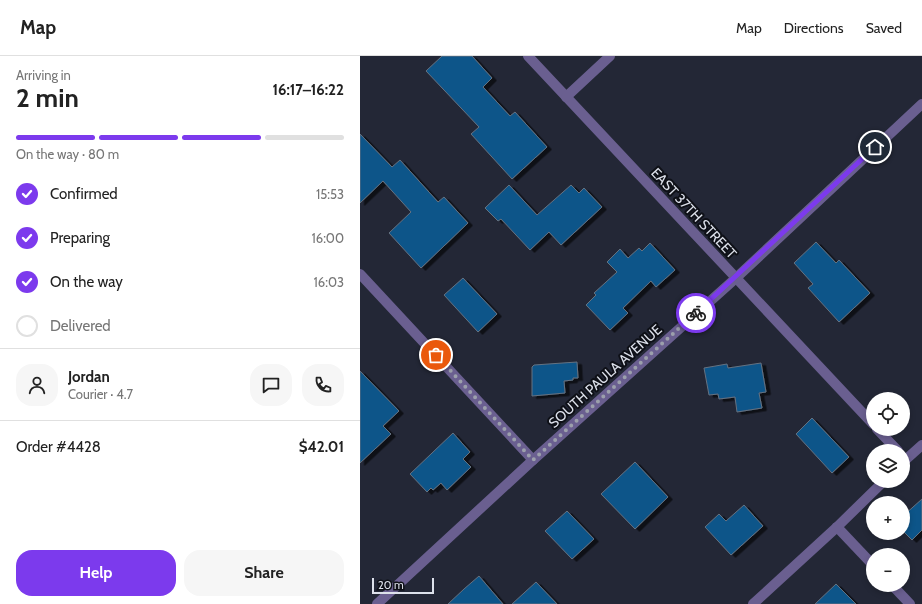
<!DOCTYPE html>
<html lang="en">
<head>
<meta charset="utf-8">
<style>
	body { margin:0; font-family:Cabin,sans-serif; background:#f6f6f6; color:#222; height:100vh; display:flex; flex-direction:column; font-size:15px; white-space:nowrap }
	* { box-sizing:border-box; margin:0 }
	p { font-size:13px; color:#767676 }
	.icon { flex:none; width:22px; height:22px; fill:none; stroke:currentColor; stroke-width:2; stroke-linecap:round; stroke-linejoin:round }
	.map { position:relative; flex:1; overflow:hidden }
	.panel { display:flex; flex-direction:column; background:#fff; width:360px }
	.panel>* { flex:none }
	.tools { position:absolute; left:506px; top:336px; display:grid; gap:8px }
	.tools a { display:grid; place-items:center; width:44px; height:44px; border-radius:50%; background:#fff; box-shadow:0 2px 6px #0003; font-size:20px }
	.scale { position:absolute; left:12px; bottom:10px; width:62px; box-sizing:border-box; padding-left:4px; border:2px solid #dde1eb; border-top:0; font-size:11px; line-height:14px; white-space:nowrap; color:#dde1eb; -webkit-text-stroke:3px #0e1017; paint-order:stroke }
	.pin { position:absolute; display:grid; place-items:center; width:34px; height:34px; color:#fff; margin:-17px; border:2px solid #fff; border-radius:50%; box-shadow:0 1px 4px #0007 }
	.courier { position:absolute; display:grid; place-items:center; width:40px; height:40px; margin:-20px; border:3px solid #7c3aed; border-radius:50%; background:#fff; color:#222; box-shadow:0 1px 5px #0007 }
	.headline em { font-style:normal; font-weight:700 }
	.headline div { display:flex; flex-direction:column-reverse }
	.headline { display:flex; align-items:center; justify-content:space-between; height:68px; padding:0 16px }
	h1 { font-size:26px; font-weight:700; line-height:30px }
	.bar { display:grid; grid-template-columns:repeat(4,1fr); gap:6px 4px; align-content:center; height:48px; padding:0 16px }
	.bar i { height:5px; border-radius:3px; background:#e0e0e0 }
	.bar .on { background:#7c3aed }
	.bar p { grid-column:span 4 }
	.line { display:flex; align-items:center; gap:10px; padding:0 16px; border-top:1px solid #e0e0e0 }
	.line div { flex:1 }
	.round { display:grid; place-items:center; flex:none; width:42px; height:42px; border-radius:16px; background:#f6f6f6 }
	ol { padding:0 16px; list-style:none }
	li { display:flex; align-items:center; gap:12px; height:44px }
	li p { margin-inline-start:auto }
	li .icon { padding:4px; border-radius:50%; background:#7c3aed; color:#fff; stroke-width:4 }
	li:last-child { color:#767676 }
	li i { width:22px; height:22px; border:2px solid #e0e0e0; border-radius:50% }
	.primary-button { display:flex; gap:8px; margin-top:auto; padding:8px 16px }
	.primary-button a { flex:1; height:46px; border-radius:16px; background:#7c3aed; color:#fff; font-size:16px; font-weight:700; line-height:46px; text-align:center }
	.primary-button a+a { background:#f6f6f6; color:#222 }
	header { display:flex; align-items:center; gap:24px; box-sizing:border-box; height:56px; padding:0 20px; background:#fff; border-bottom:1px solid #e0e0e0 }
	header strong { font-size:19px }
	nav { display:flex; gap:22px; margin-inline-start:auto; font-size:14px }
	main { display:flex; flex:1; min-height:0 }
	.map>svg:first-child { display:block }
	.building { fill:#115489; stroke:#647281; filter:url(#shadow) }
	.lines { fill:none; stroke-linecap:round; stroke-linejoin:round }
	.minor { stroke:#6a5f90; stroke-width:10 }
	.done { stroke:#9ca0ac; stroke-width:4; stroke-dasharray:0 7.2 }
	.route { stroke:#7c3aed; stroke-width:5 }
	.labels { text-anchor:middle; stroke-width:4; stroke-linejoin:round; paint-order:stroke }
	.street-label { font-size:14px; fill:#dde1eb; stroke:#0e1017 }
</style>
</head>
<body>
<header>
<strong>Map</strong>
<nav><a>Map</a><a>Directions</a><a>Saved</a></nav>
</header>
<main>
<section class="panel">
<div class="headline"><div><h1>2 min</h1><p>Arriving in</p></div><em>16:17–16:22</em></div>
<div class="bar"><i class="on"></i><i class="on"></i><i class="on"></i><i></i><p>On the way · 80 m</p></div>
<ol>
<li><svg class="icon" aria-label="check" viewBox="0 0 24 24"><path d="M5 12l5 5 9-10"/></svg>Confirmed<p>15:53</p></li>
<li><svg class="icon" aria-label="check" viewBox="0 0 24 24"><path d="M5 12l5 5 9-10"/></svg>Preparing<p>16:00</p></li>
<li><svg class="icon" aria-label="check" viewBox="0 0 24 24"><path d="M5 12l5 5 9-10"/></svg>On the way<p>16:03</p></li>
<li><i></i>Delivered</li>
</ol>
<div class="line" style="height:72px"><a class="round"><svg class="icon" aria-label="person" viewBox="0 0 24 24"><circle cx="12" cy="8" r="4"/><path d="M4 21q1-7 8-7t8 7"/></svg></a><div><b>Jordan</b><p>Courier · 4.7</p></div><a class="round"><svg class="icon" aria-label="chat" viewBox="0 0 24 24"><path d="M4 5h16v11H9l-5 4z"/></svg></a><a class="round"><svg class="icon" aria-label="phone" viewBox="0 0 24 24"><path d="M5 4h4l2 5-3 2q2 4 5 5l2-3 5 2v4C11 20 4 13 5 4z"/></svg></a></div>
<div class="line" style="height:52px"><div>Order #4428</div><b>$42.01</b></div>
<div class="primary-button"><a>Help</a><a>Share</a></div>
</section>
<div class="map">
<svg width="562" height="548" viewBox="0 0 562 548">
	<defs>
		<filter id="shadow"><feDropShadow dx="4.5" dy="2.5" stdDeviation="0" flood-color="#0009"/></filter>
	</defs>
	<rect width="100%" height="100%" fill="#232736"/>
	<!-- building -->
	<g class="building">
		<polygon points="82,0 112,0 132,22 123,31 150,60 155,56 187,91 152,123 111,78 119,71 66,15"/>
		<polygon points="0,78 32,111 40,104 78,146 84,141 108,167 61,212 29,177 51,156 23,125 0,147"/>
		<polygon points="149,129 177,159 211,129 219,137 224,132 242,151 201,189 189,176 170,194 141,163 138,165 125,152"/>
		<polygon points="456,186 476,207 479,204 510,237 479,266 448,232 453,228 434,207"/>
		<polygon points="290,187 315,214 296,231 291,225 263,252 268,257 250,274 226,249 236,239 234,237 257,216 247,206 260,193 268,202 279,192 282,195"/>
		<polygon points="103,222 137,258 118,276 84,239"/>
		<polygon points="217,306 218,322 213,322 213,324 204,325 205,337 172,340 172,311 174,309"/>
		<polygon points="401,307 406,336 399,337 402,352 377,356 375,341 359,343 358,338 349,339 344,312 367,308 368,312"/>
		<polygon points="0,315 39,355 23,370 31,378 0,407"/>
		<polygon points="452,362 489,401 472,417 436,378"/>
		<polygon points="93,377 110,396 103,403 111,411 87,434 81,427 73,434 71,432 67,436 50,418"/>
		<polygon points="275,406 308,441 275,473 241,438"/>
		<polygon points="562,443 562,474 552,484 543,475 543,460"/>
		<polygon points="384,449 403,470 371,499 345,471 359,458 366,465"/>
		<polygon points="207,455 234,483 212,503 185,475"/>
		<polygon points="119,520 143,548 88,548 104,533"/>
		<polygon points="176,526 197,548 152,548"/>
		<polygon points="476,528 496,548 455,548"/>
	</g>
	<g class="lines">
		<!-- minor -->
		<g class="minor">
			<polyline points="168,0 513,368"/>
			<polyline points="206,41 250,0"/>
			<polyline points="0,218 173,404"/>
			<polyline points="517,373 538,395"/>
			<polyline points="543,406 562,389"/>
			<polyline points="477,471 513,509"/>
			<polyline points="532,529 550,548"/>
			<polyline points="17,548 173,404 376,222 562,48"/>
			<polyline points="393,548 477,471 524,425"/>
		</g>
	</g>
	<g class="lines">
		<!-- done -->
		<polyline class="done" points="76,299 173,404 336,257"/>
		<!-- route -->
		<polyline class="route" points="336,257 515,91"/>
	</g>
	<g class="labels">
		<!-- street labels -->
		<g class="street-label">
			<text transform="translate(334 157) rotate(47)" y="5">EAST 37TH STREET</text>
			<text transform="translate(245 320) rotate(-42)" y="5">SOUTH PAULA AVENUE</text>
		</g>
	</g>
</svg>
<div class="tools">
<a><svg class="icon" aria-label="locate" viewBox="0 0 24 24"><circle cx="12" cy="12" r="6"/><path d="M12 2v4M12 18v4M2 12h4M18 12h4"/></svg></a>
<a><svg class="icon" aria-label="layers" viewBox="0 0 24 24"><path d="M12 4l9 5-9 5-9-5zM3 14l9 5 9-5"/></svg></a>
<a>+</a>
<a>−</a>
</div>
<div class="scale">20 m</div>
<div class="pin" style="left:76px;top:299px;background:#ea580c"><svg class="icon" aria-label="bag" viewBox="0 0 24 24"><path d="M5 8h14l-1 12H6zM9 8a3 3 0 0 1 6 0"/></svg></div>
<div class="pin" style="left:515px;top:91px;background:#1f2937"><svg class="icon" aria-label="home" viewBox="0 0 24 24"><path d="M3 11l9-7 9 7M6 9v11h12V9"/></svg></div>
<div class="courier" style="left:336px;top:257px"><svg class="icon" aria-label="bike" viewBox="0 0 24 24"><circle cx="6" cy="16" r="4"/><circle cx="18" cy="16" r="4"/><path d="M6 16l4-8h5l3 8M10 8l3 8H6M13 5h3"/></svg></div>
</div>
</main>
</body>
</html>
